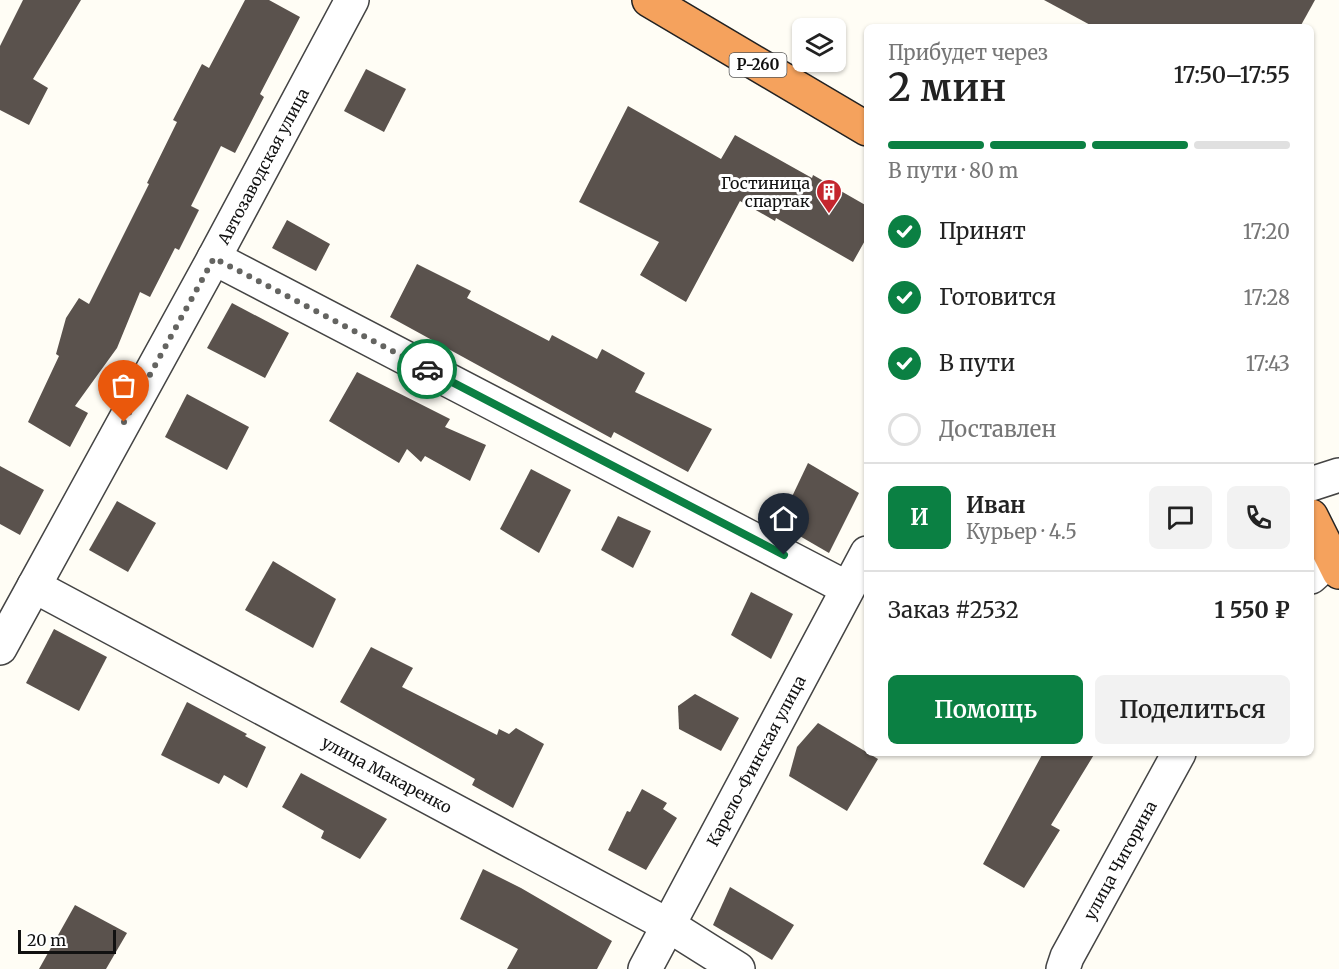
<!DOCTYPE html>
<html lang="ru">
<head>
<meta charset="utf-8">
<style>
	body { margin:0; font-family:Merriweather,serif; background:#f2f2f2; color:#222; height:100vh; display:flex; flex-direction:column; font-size:22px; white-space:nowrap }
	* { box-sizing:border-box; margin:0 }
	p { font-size:20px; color:#767676 }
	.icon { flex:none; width:33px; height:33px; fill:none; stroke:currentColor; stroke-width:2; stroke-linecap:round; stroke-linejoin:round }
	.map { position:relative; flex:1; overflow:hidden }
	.panel { position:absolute; left:864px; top:24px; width:450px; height:732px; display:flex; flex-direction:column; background:#fff; border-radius:9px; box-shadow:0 2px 4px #0004 }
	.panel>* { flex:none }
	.buttons { position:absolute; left:792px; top:18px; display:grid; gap:12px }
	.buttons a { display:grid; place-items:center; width:54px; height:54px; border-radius:9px; background:#fff; box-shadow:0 2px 4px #0004; font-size:30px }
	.scale { position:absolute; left:18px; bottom:15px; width:98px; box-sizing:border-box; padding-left:6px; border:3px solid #111; border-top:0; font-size:16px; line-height:21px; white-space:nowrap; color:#111; -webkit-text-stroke:4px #fff; paint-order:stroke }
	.pin { position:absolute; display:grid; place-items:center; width:51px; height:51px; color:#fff; margin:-62px -26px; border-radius:50% 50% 50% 0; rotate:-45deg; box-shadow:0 0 6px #0007 }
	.pin .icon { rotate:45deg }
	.courier { position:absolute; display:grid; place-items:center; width:60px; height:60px; margin:-30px; border:4px solid #0b8043; border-radius:50%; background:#fff; color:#222; box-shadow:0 2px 8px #0007 }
	.headline em { font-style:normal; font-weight:600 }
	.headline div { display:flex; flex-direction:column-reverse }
	.headline { display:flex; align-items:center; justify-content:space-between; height:102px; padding:0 24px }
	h1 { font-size:39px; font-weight:600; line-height:45px }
	.bar { display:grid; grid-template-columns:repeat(4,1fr); gap:9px 6px; align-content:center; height:72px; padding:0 24px }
	.bar i { height:8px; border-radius:4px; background:#e0e0e0 }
	.bar .current { background:#0b8043 }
	.bar p { grid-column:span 4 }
	.line { display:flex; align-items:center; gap:15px; padding:0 24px; border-top:2px solid #e0e0e0 }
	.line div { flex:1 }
	.round { display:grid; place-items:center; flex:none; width:63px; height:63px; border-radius:9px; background:#f2f2f2 }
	ol { padding:0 24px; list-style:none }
	li { display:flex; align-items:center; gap:18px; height:66px }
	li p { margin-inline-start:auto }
	li .icon { padding:6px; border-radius:50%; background:#0b8043; color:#fff; stroke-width:4 }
	li:last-child { color:#767676 }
	li i { width:33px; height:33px; border:3px solid #e0e0e0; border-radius:50% }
	.cta { display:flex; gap:12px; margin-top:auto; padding:12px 24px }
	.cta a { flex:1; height:69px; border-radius:9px; background:#0b8043; color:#fff; font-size:24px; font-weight:600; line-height:69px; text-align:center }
	.cta a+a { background:#f2f2f2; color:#222 }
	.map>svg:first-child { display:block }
	.building { fill:#5a524d }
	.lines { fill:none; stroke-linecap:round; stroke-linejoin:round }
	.minor-casing { stroke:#444; stroke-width:36 }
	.highway-casing { stroke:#222; stroke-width:36 }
	.minor { stroke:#fff; stroke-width:33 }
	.highway { stroke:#f5a25d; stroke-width:33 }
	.done { stroke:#646461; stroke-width:6; stroke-dasharray:0 10.8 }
	.route { stroke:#0b8043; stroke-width:8 }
	.labels { text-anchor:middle; stroke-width:6; stroke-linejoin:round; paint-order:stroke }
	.shield { fill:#fff; stroke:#585858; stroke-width:1.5 }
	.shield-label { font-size:15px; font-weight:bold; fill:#111 }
	.street-label { font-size:16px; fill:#111; stroke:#fff }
	.poi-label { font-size:16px; fill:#111; stroke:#fff; text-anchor:end }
</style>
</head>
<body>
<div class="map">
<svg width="1339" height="969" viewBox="0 0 1339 969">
	<rect width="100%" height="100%" fill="#fffdf5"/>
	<!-- building -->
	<g class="building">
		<polygon points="23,0 81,0 33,79 48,88 29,125 0,110 0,46"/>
		<polygon points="245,0 269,0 300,17 260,94 264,97 235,153 221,146 191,206 199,210 179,250 175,248 150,297 140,292 117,348 75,406 88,413 70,447 28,422 59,356 56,354 66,318 79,298 89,304 149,184 147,183 177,122 173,120 202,64 209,68"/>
		<polygon points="1044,0 1315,0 1300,27 1094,27"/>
		<polygon points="366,69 406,89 384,132 344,111"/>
		<polygon points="628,106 721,159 735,135 812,178 813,175 867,206 867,237 853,262 776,218 775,221 740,201 686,302 640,275 659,242 579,202"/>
		<polygon points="287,220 330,244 316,271 272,248"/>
		<polygon points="417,264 471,291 467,298 549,341 552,335 597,359 602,349 645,373 635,392 712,429 688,472 614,432 611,438 390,317"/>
		<polygon points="232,303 289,333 265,378 207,348"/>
		<polygon points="357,372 450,419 445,427 486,445 470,481 425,456 421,462 407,449 399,463 329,421"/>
		<polygon points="187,394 249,427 227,470 165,437"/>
		<polygon points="808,463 859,493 829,553 779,524"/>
		<polygon points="0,466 44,490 20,535 0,524"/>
		<polygon points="531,469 571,490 539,553 500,529"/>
		<polygon points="117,501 156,523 128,572 89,550"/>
		<polygon points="618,516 651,531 633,568 601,550"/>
		<polygon points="273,561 336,599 313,648 245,610"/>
		<polygon points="751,592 793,614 771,659 731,635"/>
		<polygon points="54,629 107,657 79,711 26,683"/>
		<polygon points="371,647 413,668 402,687 497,735 499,729 509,734 516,728 544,744 513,808 472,785 475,779 340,702"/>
		<polygon points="695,694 739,718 721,751 679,729 678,706"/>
		<polygon points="187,702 247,734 245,736 266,747 247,788 224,775 219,784 161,755"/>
		<polygon points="818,723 878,759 847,811 789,776 797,747"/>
		<polygon points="1043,753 1095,753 1051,825 1060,830 1024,888 983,864"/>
		<polygon points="301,773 387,819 360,859 321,838 324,831 282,807"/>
		<polygon points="642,789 667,803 663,809 677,818 646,870 608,850 627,811 630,812"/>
		<polygon points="483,869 521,888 612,941 597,969 507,969 518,949 460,919"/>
		<polygon points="730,887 794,925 772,960 713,925"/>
		<polygon points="75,905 127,933 106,969 39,969"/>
	</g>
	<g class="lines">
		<defs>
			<g id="minor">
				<polyline points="214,258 847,588"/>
				<polyline points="1311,484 1339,475"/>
				<polyline points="1311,577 1332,558"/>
				<path id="s1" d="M34 586 668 925 738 969"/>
				<path id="s2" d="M0 648 214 258 352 0"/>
				<path id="s3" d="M645 969 867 553"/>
				<path id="s4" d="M1063 969 1067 957 1179 753"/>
			</g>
			<g id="highway">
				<polyline points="649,0 867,129"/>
				<polyline points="1311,516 1339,572"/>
			</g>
		</defs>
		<!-- minor casing -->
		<use href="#minor" class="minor-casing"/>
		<!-- highway casing -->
		<use href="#highway" class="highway-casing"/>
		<!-- minor -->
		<use href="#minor" class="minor"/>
		<!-- highway -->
		<use href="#highway" class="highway"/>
	</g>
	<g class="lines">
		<!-- done -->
		<polyline class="done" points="124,422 214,258 427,369"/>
		<!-- route -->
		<polyline class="route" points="427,369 784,555"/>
	</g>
	<!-- icons -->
	<defs>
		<symbol id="building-pin" viewBox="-11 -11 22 30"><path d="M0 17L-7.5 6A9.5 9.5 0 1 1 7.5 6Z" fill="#c4262e" stroke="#fff"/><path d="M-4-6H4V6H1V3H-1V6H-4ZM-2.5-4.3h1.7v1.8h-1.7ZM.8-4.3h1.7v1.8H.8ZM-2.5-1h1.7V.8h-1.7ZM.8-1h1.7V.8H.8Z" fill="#fff"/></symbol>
	</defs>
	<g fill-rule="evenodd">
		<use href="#building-pin" x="814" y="177" width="30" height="40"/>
	</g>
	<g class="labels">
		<!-- shield labels -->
		<rect class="shield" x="729.5" y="53" width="57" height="24" rx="4.5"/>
		<g class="shield-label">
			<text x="758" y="70">Р-260</text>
		</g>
		<!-- street labels -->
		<g class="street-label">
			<text dy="6" stroke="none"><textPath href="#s2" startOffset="549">Автозаводская улица</textPath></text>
			<text dy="6" stroke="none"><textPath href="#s3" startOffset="236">Карело-Финская улица</textPath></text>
			<text dy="6" stroke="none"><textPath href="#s1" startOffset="400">улица Макаренко</textPath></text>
			<text dy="6" stroke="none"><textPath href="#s4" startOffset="123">улица Чигорина</textPath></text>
		</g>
		<!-- poi labels -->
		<g class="poi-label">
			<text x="810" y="189">Гостиница<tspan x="810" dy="18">спартак</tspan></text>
		</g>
	</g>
</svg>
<div class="buttons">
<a><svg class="icon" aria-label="layers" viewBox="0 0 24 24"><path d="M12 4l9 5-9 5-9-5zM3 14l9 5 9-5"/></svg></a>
</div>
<div class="scale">20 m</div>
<div class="pin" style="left:124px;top:422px;background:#ea580c"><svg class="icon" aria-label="bag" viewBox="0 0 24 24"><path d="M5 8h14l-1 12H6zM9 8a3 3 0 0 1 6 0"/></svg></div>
<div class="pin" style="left:784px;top:555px;background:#1f2937"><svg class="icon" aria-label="home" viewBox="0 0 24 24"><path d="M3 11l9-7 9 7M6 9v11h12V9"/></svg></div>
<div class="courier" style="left:427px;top:369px"><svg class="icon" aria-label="car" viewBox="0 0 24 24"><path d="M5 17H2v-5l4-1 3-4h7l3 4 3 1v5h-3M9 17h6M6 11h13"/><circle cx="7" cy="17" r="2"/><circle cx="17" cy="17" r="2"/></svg></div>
<section class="panel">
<div class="headline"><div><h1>2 мин</h1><p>Прибудет через</p></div><em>17:50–17:55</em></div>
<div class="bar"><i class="current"></i><i class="current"></i><i class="current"></i><i></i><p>В пути · 80 m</p></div>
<ol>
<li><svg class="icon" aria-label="check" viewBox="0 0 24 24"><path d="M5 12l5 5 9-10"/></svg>Принят<p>17:20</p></li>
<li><svg class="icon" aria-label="check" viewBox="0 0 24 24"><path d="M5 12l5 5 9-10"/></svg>Готовится<p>17:28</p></li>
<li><svg class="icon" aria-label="check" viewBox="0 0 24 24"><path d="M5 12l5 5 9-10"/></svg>В пути<p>17:43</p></li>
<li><i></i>Доставлен</li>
</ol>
<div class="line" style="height:108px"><b class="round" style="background:#0b8043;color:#fff">И</b><div><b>Иван</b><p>Курьер · 4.5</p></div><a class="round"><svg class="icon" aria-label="chat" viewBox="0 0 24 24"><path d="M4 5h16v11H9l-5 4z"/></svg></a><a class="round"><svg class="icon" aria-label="phone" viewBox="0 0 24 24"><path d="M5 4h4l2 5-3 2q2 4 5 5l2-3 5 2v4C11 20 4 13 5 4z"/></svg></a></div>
<div class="line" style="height:78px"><div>Заказ #2532</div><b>1 550 ₽</b></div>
<div class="cta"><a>Помощь</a><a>Поделиться</a></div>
</section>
</div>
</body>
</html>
